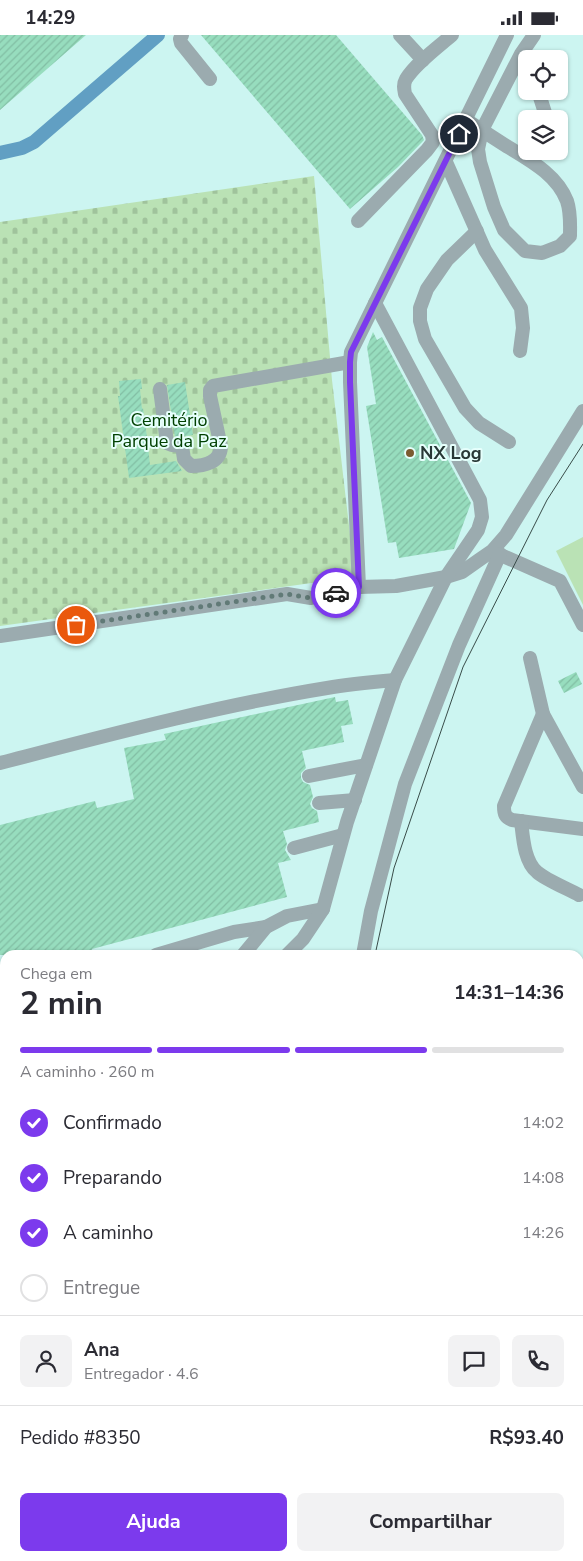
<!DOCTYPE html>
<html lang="pt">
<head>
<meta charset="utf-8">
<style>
	body { margin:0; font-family:"Nunito Sans",sans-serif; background:#f2f2f3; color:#2b2b33; height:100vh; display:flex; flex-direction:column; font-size:19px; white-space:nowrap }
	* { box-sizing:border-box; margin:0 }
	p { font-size:16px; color:#7c7c81 }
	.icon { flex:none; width:28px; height:28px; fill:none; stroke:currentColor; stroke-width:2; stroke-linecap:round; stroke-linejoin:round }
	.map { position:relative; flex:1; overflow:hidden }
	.sheet { position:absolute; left:0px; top:915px; width:584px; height:611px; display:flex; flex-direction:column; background:#fff; border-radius:15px 15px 0 0; box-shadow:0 1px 4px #0004 }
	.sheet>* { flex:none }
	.buttons { position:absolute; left:518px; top:15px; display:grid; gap:10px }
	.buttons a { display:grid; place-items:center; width:50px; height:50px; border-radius:8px; background:#fff; box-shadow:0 1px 4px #0004; font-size:25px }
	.pin { position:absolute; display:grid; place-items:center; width:42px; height:42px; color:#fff; margin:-21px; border:2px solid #fff; border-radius:50%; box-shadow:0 1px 5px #0007 }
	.courier { position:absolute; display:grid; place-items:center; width:50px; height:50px; margin:-25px; border:4px solid #7c3aed; border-radius:50%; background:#fff; color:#222; box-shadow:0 1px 6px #0007 }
	.summary em { font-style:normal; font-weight:700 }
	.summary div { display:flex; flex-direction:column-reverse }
	.summary { display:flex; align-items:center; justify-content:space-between; height:85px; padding:0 20px }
	h1 { font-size:32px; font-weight:700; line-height:38px }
	.bar { display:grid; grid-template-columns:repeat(4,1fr); gap:8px 5px; align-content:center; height:60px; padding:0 20px }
	.bar i { height:6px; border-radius:4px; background:#e1e1e2 }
	.bar .on { background:#7c3aed }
	.bar p { grid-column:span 4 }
	.line { display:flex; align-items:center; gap:12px; padding:0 20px; border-top:1px solid #e1e1e2 }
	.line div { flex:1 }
	.round { display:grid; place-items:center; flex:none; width:52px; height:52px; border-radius:8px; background:#f2f2f3 }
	ol { padding:0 20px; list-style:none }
	li { display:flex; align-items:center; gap:15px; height:55px }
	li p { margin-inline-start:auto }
	li .icon { padding:5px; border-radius:50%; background:#7c3aed; color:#fff; stroke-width:4 }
	li:last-child { color:#7c7c81 }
	li i { width:28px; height:28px; border:2px solid #e1e1e2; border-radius:50% }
	.button { display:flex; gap:10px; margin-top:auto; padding:10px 20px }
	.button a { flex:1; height:58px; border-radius:8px; background:#7c3aed; color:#fff; font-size:20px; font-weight:700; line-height:58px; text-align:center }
	.button a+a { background:#f2f2f3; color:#2b2b33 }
	.status { display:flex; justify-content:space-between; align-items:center; height:35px; padding:0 25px; background:#fff; direction:ltr }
	.status svg { height:14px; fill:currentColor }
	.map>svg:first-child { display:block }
	.cemetery { fill:url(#cemetery-stones) }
	.garden { fill:#bae2b5 }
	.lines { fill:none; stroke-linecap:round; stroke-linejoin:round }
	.stream { stroke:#619fc3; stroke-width:4 }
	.canal { stroke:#619fc3; stroke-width:14 }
	.building { fill:url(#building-hatch) }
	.path { stroke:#88a7a4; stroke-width:2.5; stroke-dasharray:1 4; stroke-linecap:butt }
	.minor { stroke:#9babaf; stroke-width:14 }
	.tram { stroke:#394c49; stroke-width:1 }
	.done { stroke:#617a77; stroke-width:5; stroke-dasharray:0 9 }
	.route { stroke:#7c3aed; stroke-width:6 }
	.poi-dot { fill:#7b5b30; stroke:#e6fffc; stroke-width:2 }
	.labels { text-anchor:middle; stroke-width:4; stroke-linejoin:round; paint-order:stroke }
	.park-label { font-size:18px; fill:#004000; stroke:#e6fffc }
	.poi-label { font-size:18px; font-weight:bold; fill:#283836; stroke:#e6fffc; text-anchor:start }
</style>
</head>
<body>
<div class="status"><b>14:29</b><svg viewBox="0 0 49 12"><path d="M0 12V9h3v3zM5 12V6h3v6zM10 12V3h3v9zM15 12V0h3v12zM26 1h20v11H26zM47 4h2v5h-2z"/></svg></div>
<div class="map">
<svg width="583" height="1526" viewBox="0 0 583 1526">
	<defs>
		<pattern id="cemetery-stones" width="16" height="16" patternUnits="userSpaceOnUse" patternTransform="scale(1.25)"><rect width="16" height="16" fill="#bae2b5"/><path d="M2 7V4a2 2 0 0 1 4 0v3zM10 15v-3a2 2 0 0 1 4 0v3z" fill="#a0c39c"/></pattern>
		<pattern id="building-hatch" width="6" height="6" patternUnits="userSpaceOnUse" patternTransform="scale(1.25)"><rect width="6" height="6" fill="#97ddbe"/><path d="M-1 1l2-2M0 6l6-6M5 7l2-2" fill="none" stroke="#82bea4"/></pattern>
	</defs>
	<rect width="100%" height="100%" fill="#ccf5f1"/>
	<!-- cemetery -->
	<polygon class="cemetery" points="314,141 332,345 355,542 0,591 0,187"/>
	<!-- garden -->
	<polygon class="garden" points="583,502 583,570 556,516"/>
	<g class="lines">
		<!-- stream -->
		<g class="stream">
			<polyline points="579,934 583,934"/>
			<polyline points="0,1123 5,1120"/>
		</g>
		<!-- canal -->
		<polyline class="canal" points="0,118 22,113 34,107 158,0"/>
	</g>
	<!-- building -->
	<g class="building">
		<polygon points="0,0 86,0 0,75"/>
		<polygon points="201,0 336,0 422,100 424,105 398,132 350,174"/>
		<polygon points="373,297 377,305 382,302 471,468 454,514 399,523 396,507 388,508 366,371 376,369 367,312"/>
		<polygon points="141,344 142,354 140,354 142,374 143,373 147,402 150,430 176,426 182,436 129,443 118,361 120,361 119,346"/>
		<polygon points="185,347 193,400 175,402 167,350"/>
		<polygon points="576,637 582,649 564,658 558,646"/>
		<polygon points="335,662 336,667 348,665 353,689 341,691 344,707 302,716 306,733 301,738 301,743 303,747 310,750 313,762 310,769 312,773 317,776 319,787 283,796 287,809 285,815 291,825 278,828 287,862 92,914 94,920 0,920 0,790 95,766 97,773 134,764 124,713 166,705 164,699"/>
	</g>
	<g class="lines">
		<!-- path -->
		<polyline class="path" points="579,1491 583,1489"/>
		<!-- minor -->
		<g class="minor">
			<polyline points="182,0 180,4 181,8 210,44"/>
			<polyline points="400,0 423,25"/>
			<polyline points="538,56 547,84"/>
			<path d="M466 85C480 94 494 103 508 112 531 126 557 140 567 166 571 178 570 189 570 201L560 211 542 218 525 216 504 195 494 172 480 127 478 114 482 95 521 19 534 0"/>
			<polyline points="446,127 485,215 521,273 523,293 520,316"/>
			<path d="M358 186 427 115 433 107 432 100 405 59C404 54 403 49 406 44 415 29 438 12 452 0"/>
			<polyline points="477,196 447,225 427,254 420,273 420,286 425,304 465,373 479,388 509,407"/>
			<path d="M160 354 167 408 172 410 182 411 184 424 191 431C204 431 220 428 221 412L210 361V355L213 351 350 327"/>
			<polyline points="494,517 560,546 583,590"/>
			<polyline points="359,552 350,347 350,327 351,317 507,0"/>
			<polyline points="0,601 287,559 311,563 359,552 396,551 446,542 462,537 479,525 492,516 506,500 583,376"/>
			<polyline points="530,623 543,679"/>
			<path d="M0 728C108 700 216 671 327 653 349 649 372 647 395 645"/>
			<polyline points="309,741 366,730"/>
			<path d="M583 752 543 679 504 771C504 779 505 782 512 785L583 794"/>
			<polyline points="319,768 355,765"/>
			<path d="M521 786C523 802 524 826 537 837 546 845 568 854 579 860"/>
			<polyline points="294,813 343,800"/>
			<polyline points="156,920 234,897 266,892"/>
			<polyline points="243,920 266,892 287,881 323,874"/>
			<polyline points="287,920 303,904 323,874 347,787 395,645 446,542 478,495 482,482 480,465 375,268"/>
			<polyline points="363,920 371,876 405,749 459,610 500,519"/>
			<polyline points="0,967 5,966"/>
			<polyline points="0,1027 5,1025"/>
			<polyline points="579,1202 583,1203"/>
			<polyline points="579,1520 580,1526"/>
			<polyline points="515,1521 520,1526"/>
			<polyline points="60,1526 62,1521"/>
			<polyline points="326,1526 327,1521"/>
			<polyline points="437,1526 438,1521"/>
		</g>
		<!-- tram -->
		<g class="tram">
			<polyline points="375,920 394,833 463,632 547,465 583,409"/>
			<polyline points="276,1526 277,1521"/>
		</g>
	</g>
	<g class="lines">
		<!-- done -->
		<polyline class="done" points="76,590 287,559 311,563 336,558"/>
		<!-- route -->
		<polyline class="route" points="336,558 359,552 350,347 350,327 351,317 459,99"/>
	</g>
	<!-- markers -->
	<circle class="poi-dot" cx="410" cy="418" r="5"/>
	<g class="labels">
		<!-- park labels -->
		<g class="park-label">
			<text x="169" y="391">Cemitério<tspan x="169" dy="21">Parque da Paz</tspan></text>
		</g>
		<!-- poi labels -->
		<g class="poi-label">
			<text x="420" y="424">NX Log</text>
		</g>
	</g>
</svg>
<div class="buttons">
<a><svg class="icon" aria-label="locate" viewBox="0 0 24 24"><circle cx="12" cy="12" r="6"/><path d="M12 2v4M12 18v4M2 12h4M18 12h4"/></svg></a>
<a><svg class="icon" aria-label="layers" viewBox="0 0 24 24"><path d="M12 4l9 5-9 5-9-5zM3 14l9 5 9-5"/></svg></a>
</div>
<div class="pin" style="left:76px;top:590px;background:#ea580c"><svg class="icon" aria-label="bag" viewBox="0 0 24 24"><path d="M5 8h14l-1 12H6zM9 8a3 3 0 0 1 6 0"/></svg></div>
<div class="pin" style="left:459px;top:99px;background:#1f2937"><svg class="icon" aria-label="home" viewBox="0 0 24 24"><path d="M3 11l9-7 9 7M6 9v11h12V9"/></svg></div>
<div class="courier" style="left:336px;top:558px"><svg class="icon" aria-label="car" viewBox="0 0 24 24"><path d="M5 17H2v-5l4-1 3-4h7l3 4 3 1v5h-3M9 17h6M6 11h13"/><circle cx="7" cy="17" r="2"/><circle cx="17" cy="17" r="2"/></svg></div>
<section class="sheet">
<div class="summary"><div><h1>2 min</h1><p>Chega em</p></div><em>14:31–14:36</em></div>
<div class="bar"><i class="on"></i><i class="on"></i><i class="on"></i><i></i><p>A caminho · 260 m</p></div>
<ol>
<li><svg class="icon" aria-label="check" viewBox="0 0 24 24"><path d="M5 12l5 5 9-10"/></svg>Confirmado<p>14:02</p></li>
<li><svg class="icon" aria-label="check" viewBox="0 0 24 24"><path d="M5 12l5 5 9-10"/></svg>Preparando<p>14:08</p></li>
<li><svg class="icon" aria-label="check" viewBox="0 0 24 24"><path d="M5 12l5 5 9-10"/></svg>A caminho<p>14:26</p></li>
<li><i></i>Entregue</li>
</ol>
<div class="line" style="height:90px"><a class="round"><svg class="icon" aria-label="person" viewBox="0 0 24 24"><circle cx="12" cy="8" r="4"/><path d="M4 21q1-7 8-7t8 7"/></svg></a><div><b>Ana</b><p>Entregador · 4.6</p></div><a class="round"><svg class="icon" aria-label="chat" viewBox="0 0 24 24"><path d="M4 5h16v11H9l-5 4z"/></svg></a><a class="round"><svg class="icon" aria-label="phone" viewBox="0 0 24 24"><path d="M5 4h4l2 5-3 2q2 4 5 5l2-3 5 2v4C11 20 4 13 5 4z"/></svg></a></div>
<div class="line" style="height:65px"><div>Pedido #8350</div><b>R$93.40</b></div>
<div class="button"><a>Ajuda</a><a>Compartilhar</a></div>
</section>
</div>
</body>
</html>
